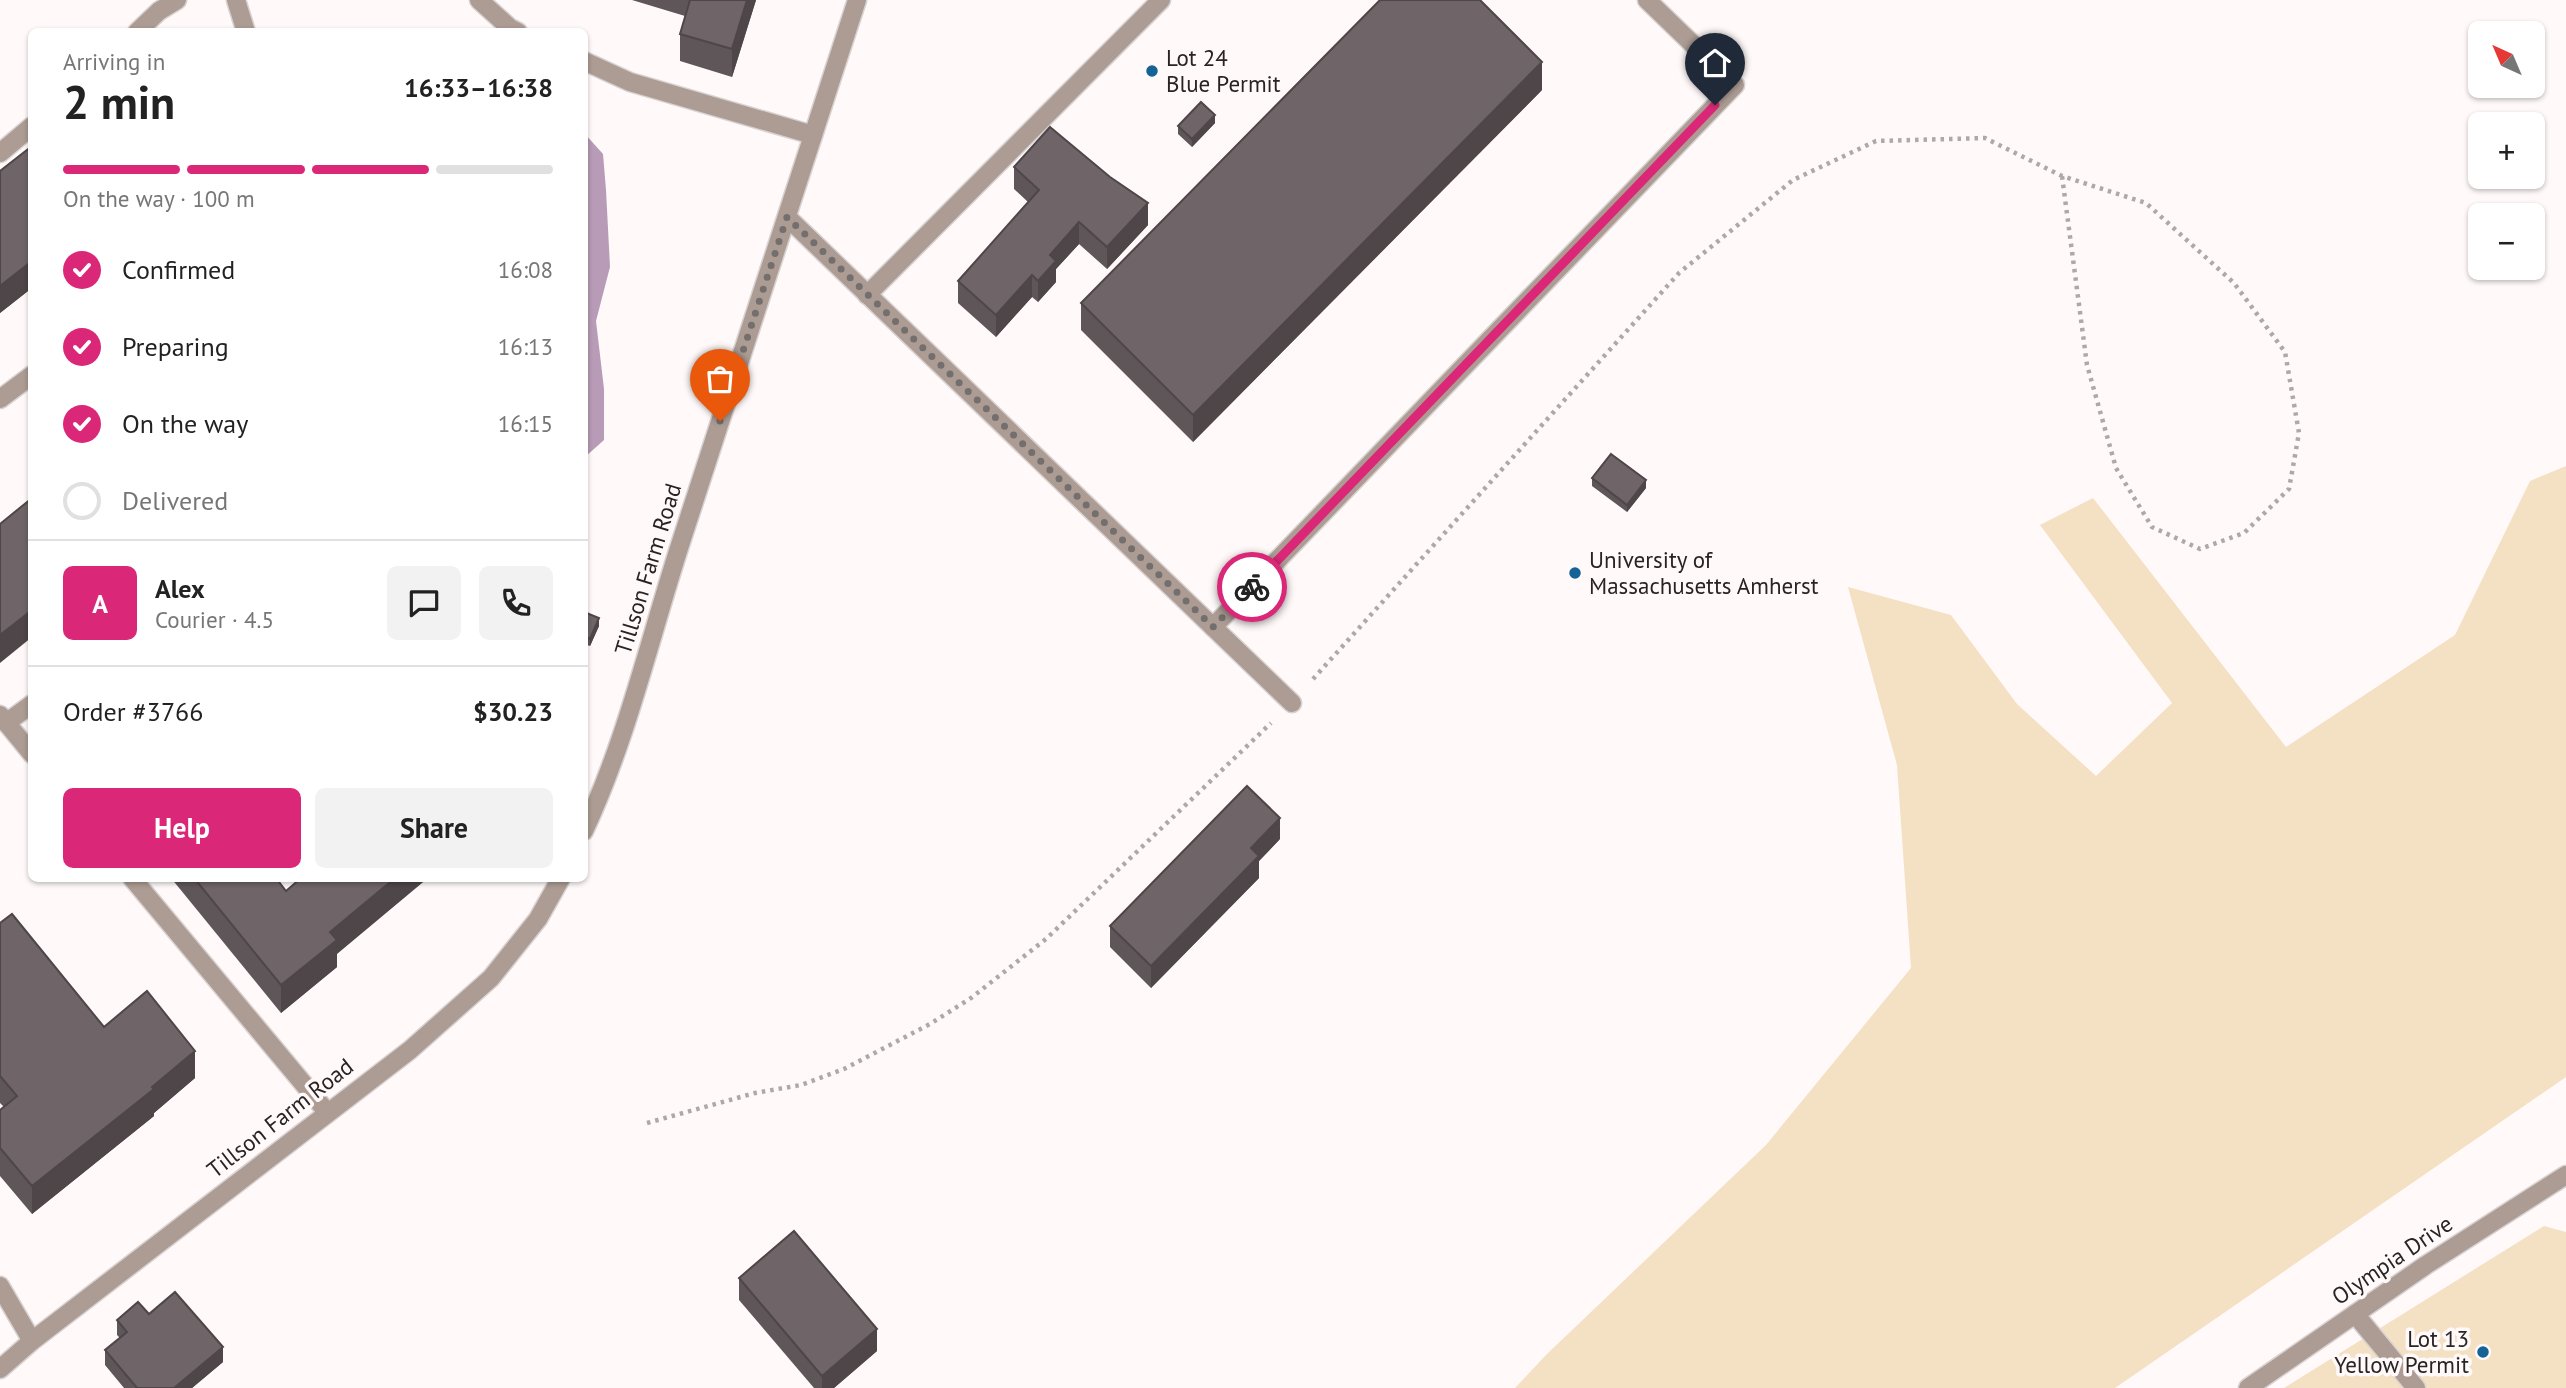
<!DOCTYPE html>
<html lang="en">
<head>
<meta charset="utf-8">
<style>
	body { margin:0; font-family:"PT Sans",sans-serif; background:#f2f2f2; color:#222; height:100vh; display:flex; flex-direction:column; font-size:26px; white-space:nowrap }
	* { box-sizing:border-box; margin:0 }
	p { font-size:23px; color:#767676 }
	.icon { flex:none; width:38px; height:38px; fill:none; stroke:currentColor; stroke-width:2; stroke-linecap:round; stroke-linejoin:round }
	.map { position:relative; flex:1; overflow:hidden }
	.drawer { position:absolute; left:28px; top:28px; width:560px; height:854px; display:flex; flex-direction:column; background:#fff; border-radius:10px; box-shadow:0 2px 5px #0004 }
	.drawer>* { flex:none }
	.needle { width:46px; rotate:316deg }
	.buttons { position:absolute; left:2468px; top:21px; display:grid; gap:14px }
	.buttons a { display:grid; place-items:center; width:77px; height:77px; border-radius:10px; background:#fff; box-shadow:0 2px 5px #0004; font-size:35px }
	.pin { position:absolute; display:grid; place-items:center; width:60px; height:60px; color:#fff; margin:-72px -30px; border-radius:50% 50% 50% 0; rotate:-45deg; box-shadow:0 0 7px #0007 }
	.pin .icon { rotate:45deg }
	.courier { position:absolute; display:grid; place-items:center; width:70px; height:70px; margin:-35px; border:5px solid #db2777; border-radius:50%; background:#fff; color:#222; box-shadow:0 2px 9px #0007 }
	.summary em { font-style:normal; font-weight:800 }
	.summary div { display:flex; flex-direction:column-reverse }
	.summary { display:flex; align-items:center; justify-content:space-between; height:119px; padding:0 35px }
	h1 { font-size:46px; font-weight:800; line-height:52px }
	.bar { display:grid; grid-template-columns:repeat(4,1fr); gap:10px 7px; align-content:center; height:84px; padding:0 35px }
	.bar i { height:9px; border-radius:5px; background:#e0e0e0 }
	.bar .on { background:#db2777 }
	.bar p { grid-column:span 4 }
	.line { display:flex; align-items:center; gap:18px; padding:0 35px; border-top:2px solid #e0e0e0 }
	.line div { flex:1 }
	.round { display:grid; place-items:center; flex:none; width:74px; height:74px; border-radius:10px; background:#f2f2f2 }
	ol { padding:0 35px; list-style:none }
	li { display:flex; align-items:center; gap:21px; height:77px }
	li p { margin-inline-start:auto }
	li .icon { padding:7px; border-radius:50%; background:#db2777; color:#fff; stroke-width:4 }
	li:last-child { color:#767676 }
	li i { width:38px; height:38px; border:4px solid #e0e0e0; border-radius:50% }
	.primary-button { display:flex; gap:14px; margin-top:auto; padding:14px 35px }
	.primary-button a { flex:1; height:80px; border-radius:10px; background:#db2777; color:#fff; font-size:28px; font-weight:800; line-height:80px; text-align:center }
	.primary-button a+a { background:#f2f2f2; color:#222 }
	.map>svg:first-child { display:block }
	.green { fill:#f4e0c3 }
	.water { fill:#b79bb7 }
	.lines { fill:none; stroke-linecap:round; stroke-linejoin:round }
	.lane-casing { stroke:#d8d3d2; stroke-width:21 }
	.street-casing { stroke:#d8d3d2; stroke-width:21 }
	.path { stroke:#aea9a8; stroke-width:4.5; stroke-dasharray:3.5 5; stroke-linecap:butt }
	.lane { stroke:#ac9c93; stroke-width:18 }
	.street { stroke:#ac9c93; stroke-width:18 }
	.wall { fill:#5f5659 }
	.shaded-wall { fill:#4e4649 }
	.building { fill:#6f6468; stroke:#4e4649; stroke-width:2 }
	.done { stroke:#736f6e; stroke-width:7; stroke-dasharray:0 12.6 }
	.route { stroke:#db2777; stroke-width:9 }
	.poi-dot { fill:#156396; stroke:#fff9f9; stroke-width:2.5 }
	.labels { text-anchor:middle; stroke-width:7; stroke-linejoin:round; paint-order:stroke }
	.poi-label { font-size:23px; fill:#282423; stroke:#fff9f9; text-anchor:start }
	.street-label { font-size:23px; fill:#282423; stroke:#fff9f9 }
</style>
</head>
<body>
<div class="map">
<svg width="2566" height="1388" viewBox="0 0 2566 1388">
	<rect width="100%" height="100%" fill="#fff9f9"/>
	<!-- green -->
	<g class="green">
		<polygon points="2566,466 2566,1077 2115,1388 1515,1388 1547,1354 1766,1145 1911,968 1897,765 1848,587 1951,615 2017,704 2096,776 2172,703 2040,525 2093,498 2286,747 2455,635 2530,481"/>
		<polygon points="2544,1226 2566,1232 2566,1388 2284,1388"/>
	</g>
	<!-- water -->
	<polygon class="water" points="585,134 603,154 606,190 610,267 596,321 604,389 604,440 585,457"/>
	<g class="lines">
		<defs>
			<g id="lane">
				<polyline points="236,0 246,32"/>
				<polyline points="479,0 510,28 518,32"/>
				<polyline points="137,32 159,11 177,0"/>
				<polyline points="584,61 630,82 813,135"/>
				<polyline points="0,153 32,126"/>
				<polyline points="787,217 1213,627 1735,85 1647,0"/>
				<polyline points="867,295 1161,0"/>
				<polyline points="0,399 32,375"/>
				<polyline points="1213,627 1292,703"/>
				<polyline points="0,715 32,754"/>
				<polyline points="6,723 32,704"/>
				<polyline points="132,878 327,1112"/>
				<polyline points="0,1286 32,1341"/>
				<polyline points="2355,1314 2416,1388"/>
			</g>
			<g id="street">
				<path d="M584 831C627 739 649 641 680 545 739 363 798 182 857 0"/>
				<polyline points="0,1369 32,1341 410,1050 491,978 538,919 561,878"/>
				<polyline points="2248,1388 2426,1265 2566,1175"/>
			</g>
		</defs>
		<!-- lane casing -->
		<use href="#lane" class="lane-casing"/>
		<!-- street casing -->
		<use href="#street" class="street-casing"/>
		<!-- path -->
		<g class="path">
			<polyline points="1313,679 1679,273 1793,180 1876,141 1985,138 2062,176 2146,203 2234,283 2285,352 2299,433 2289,489 2244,533 2200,549 2152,527 2116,468 2087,365 2062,176"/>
			<polyline points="647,1123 755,1093 801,1085 844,1069 930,1024 971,998 1046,939 1271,723"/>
		</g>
		<!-- lane -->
		<use href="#lane" class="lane"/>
		<!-- street -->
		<use href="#street" class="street"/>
	</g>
	<!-- wall -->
	<g class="wall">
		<polygon points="632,0 756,0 732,77 680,61 680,34 685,16"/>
		<polygon points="1542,90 1193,442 1081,330 1081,303"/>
		<polygon points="1215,123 1192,147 1178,134 1178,126"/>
		<polygon points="32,146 32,296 28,291 0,313 0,171"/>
		<polygon points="1014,167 1148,225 1107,269 1079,244 1056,269 1056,282 1038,302 1032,297 996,337 958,303 958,281 1028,202 1014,189"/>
		<polygon points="1592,478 1646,488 1627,512 1592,486"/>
		<polygon points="584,612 599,626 590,646 584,644"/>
		<polygon points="1280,839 1259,861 1259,878 1151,988 1110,947 1110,926"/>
		<polygon points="171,878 276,878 337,954 337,967 281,1013"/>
		<polygon points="0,923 104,1027 195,1078 154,1113 154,1116 32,1214 0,1176 0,1110 4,1107 0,1103"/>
		<polygon points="739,1278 877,1351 834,1388 814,1388 739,1300"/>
		<polygon points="149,1314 223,1362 192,1388 124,1388 105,1365 105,1350 120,1338 117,1335 117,1320"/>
	</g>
	<!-- shaded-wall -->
	<g class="shaded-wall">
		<polygon points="747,0 756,0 732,77 732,49"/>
		<polygon points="1542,62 1542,90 1193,442 1193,415"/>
		<polygon points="1215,115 1215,123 1192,147 1192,139"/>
		<polygon points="1148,203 1148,225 1107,269 1107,247"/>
		<polygon points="1079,222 1079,244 1056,269 1056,282 1038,302 1038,281 1050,255"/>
		<polygon points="28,264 28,291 0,313 0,286"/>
		<polygon points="1032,275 1032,297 996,337 996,315"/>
		<polygon points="1646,480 1646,488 1627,512 1627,505"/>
		<polygon points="32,610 32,637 0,663 0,635"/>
		<polygon points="599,618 599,626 590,646 590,639"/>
		<polygon points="1280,818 1280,839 1259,861 1259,878 1151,988 1151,966 1251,848"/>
		<polygon points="395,878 428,878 337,954 337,967 281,1013 281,985 330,932"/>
		<polygon points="195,1051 195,1078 154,1113 154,1116 32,1214 32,1186"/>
		<polygon points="877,1329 877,1351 834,1388 822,1388 822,1376"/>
		<polygon points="223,1347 223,1362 192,1388 174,1388"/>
	</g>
	<!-- building -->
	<g class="building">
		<polygon points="690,0 747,0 732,49 680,34"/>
		<polygon points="1380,0 1480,0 1542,62 1193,415 1081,303"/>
		<polygon points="1201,102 1215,115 1192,139 1178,126"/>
		<polygon points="1050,127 1110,177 1148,203 1107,247 1079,222 1050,255 1056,261 1038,281 1032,275 996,315 958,281 1039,190 1014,167"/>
		<polygon points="32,146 32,268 28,264 0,286 0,171"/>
		<polygon points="1611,454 1646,480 1627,505 1592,478"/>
		<polygon points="32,498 32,610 0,635 0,524"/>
		<polygon points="584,612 599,618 590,639 584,636"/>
		<polygon points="1247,786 1280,818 1251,848 1259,856 1151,966 1110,926"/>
		<polygon points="194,878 276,878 286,891 301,878 395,878 330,932 337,940 281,985"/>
		<polygon points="12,914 104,1027 147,991 195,1051 152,1087 154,1089 32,1186 0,1148 0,1110 17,1096 0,1076 0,923"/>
		<polygon points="794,1231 877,1329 822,1376 739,1278"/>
		<polygon points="175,1292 223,1347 174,1388 137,1388 105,1350 127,1332 117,1320 138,1302 149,1314"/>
	</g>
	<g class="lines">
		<!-- done -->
		<polyline class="done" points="720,421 787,217 1213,627 1252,587"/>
		<!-- route -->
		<polyline class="route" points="1252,587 1715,105"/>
	</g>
	<!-- markers -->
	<g class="poi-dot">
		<circle cx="1152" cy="71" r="7"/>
		<circle cx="1575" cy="573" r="7"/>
		<circle cx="2483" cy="1352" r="7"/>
	</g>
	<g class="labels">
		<!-- poi labels -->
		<g class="poi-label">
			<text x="1166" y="66">Lot 24<tspan x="1166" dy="26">Blue Permit</tspan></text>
			<text x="1589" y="568">University of<tspan x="1589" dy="26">Massachusetts Amherst</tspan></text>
			<text x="2469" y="1347" text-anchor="end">Lot 13<tspan x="2469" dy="26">Yellow Permit</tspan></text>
		</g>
		<!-- street labels -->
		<g class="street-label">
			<text transform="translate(648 569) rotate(-73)" y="8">Tillson Farm Road</text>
			<text transform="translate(280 1118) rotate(-38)" y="8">Tillson Farm Road</text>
			<text transform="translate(2392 1260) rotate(-34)" y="8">Olympia Drive</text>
		</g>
	</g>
</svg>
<div class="buttons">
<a><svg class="needle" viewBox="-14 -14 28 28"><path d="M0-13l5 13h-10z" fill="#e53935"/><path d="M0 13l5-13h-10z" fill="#767676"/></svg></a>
<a>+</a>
<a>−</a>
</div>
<div class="pin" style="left:720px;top:421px;background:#ea580c"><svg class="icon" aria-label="bag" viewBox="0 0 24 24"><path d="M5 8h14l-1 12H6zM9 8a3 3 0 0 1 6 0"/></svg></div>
<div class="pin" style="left:1715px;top:105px;background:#1f2937"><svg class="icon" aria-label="home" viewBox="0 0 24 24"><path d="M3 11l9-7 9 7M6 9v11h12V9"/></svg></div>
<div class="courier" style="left:1252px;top:587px"><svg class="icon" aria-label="bike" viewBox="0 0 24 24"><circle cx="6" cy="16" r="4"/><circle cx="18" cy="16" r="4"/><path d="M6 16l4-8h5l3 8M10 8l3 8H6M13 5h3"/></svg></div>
<section class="drawer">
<div class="summary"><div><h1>2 min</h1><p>Arriving in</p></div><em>16:33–16:38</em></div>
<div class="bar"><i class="on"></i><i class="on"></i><i class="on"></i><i></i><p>On the way · 100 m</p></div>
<ol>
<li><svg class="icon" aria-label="check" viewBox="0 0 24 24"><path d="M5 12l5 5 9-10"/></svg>Confirmed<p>16:08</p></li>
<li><svg class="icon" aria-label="check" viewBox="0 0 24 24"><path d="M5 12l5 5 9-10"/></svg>Preparing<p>16:13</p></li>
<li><svg class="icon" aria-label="check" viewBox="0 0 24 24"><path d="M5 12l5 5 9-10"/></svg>On the way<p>16:15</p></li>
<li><i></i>Delivered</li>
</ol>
<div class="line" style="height:126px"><b class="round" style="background:#db2777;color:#fff">A</b><div><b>Alex</b><p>Courier · 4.5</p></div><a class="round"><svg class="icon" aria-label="chat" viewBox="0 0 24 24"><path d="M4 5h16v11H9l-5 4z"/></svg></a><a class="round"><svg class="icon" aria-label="phone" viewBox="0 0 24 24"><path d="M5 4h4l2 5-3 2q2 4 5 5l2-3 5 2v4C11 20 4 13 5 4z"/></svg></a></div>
<div class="line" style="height:91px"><div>Order #3766</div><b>$30.23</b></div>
<div class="primary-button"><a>Help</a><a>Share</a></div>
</section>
</div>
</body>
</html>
